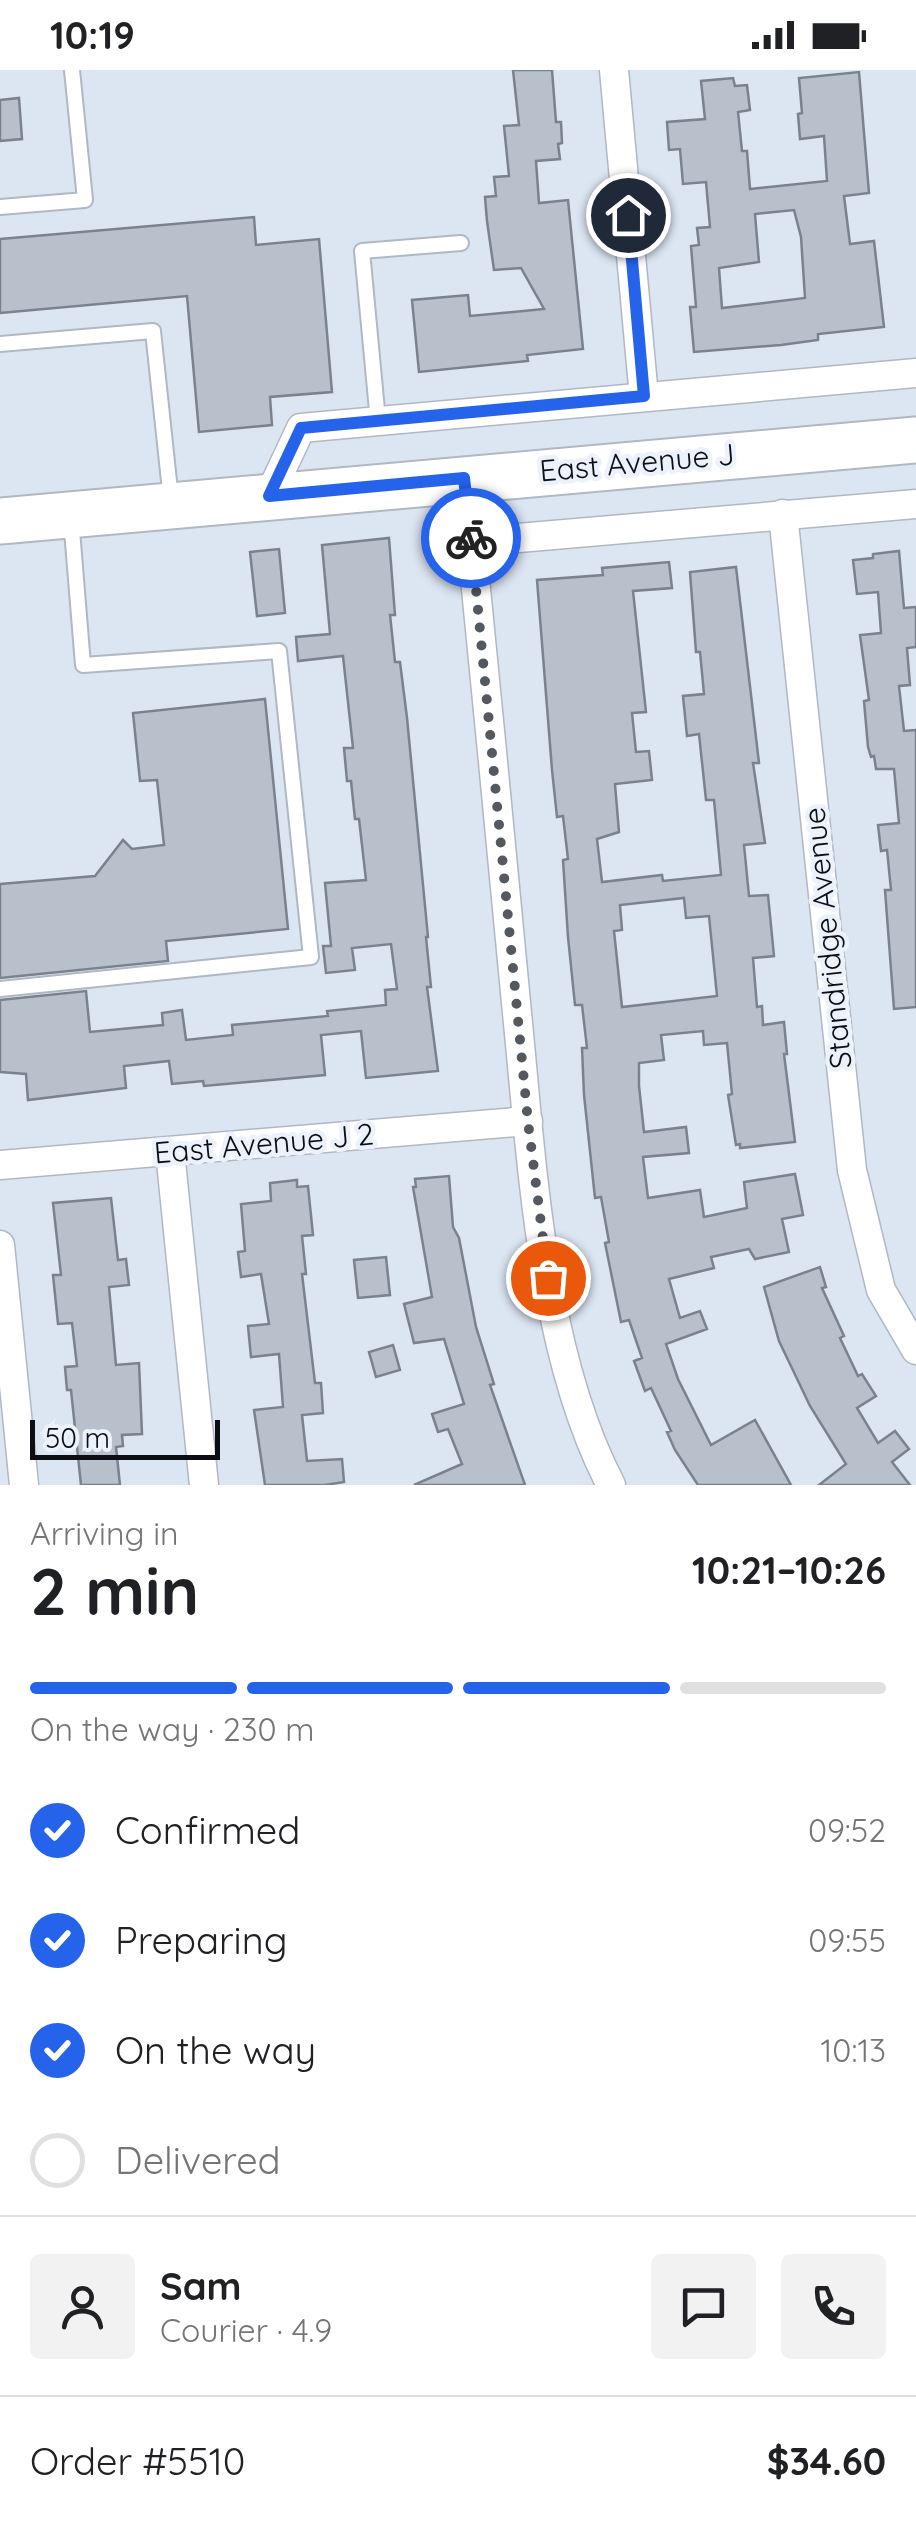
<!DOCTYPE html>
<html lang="en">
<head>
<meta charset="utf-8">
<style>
	body { margin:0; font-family:Quicksand,sans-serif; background:#f2f2f2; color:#202124; height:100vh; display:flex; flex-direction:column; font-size:38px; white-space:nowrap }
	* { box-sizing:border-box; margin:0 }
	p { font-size:32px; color:#757577 }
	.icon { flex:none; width:55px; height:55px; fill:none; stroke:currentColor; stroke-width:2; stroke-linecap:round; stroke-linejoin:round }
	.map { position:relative; height:1415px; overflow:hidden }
	.side { display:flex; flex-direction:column; background:#fff; flex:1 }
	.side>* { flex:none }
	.scale { position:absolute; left:30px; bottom:25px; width:190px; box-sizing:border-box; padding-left:10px; border:5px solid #0b0e12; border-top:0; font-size:28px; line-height:35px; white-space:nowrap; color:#0b0e12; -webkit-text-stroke:8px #ebf2fc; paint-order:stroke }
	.pin { position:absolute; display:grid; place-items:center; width:85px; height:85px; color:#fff; margin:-42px; border:5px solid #fff; border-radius:50%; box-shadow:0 2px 10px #0007 }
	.courier { position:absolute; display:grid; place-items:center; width:100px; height:100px; margin:-50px; border:8px solid #2563eb; border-radius:50%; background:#fff; color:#222; box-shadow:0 2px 12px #0007 }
	.headline em { font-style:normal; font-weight:800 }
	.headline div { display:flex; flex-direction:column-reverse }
	.headline { display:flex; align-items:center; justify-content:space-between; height:170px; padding:0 30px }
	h1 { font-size:65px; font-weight:800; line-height:75px }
	.bar { display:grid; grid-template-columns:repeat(4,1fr); gap:15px 10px; align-content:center; height:120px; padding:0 30px }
	.bar i { height:12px; border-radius:8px; background:#e0e0e0 }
	.bar .active { background:#2563eb }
	.bar p { grid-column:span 4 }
	.line { display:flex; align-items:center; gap:25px; padding:0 30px; border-top:2px solid #e0e0e0 }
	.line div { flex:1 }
	.round { display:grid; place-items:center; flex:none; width:105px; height:105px; border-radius:10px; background:#f2f2f2 }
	ol { padding:0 30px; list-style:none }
	li { display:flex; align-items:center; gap:30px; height:110px }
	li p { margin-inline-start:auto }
	li .icon { padding:10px; border-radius:50%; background:#2563eb; color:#fff; stroke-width:4 }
	li:last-child { color:#757577 }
	li i { width:55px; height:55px; border:5px solid #e0e0e0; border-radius:50% }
	.status { display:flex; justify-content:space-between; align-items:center; height:70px; padding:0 50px; background:#fff; direction:ltr }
	.status svg { height:28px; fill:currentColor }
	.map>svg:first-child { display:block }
	.building { fill:#b8c0cc; stroke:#7b828e; stroke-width:2.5; fill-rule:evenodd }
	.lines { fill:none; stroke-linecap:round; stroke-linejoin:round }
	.service-casing { stroke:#b0b8c4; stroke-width:18 }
	.minor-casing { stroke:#b0b8c4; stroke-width:31 }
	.primary-casing { stroke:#b0b8c4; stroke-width:49 }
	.service { stroke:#fff; stroke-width:14 }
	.minor { stroke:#fff; stroke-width:28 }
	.primary { stroke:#fff; stroke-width:45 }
	.done { stroke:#545960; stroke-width:10; stroke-dasharray:0 18 }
	.route { stroke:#2563eb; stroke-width:12 }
	.labels { text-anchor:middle; stroke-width:9; stroke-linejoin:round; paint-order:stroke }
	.street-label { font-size:30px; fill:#0b0e12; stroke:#ebf2fc }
</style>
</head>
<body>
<div class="status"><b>10:19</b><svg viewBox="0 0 49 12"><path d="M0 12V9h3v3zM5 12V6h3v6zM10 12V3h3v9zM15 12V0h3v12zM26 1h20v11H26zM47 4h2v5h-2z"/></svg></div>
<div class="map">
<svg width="916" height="1415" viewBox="0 0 916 1415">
	<rect width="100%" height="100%" fill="#dce5f2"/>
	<!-- building -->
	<g class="building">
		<polygon points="513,0 552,0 556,52 561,52 562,73 558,74 560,89 536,91 539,133 568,130 583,279 527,285 528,291 419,302 412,230 468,225 470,246 544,239 521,198 494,200 487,151 485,127 496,126 494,107 509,106 504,56 519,55"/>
		<path d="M859 2 869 123 844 126 850 174 874 171 884 257 818 264V270L781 275 694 282 690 237H696L691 176 699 175 697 158 710 157 706 112 683 114 680 79 669 80 667 52 705 49 701 11 733 8 735 16 747 15 750 40 738 42 742 81H747L750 119 827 111 824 66 800 69 798 44 802 43 799 8ZM794 140 801 167 805 228 722 238 719 198 759 192 755 144Z"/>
		<polygon points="19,28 22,69 0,71 0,30"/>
		<polygon points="254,147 256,175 319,169 332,322 270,327 272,355 199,362 187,226 0,243 0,169"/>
		<polygon points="389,468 395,545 390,545 395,592 400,592 407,648 428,867 426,867 431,917 427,917 438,1001 366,1008 361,961 321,965 325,1005 204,1016 203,1011 172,1014 169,991 124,996 126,1018 28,1030 26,1004 0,1002 0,930 86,921 90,962 163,955 162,943 182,940 186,970 233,965 232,955 328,946 327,941 386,935 385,920 397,919 391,874 352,878 355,900 326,903 323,876 331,876 325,813 366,810 359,749 355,749 351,711 347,711 344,678 353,678 343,586 298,591 296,567 330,564 322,475"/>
		<polygon points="279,479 285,543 257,546 250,482"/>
		<polygon points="899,481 904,538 916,537 916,577 907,578 910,615 899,616 904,661 916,660 916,937 894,939 885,820 891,820 887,780 881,781 878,755 899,753 894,699 876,699 874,686 871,687 868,677 864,631 869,630 860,565 881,563 878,522 857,524 853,490 873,488 873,484"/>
		<path d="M669 492 672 518 633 521 646 642 632 643 636 682 649 681 652 710 615 714 619 762 597 769 602 812 662 805 663 811 721 805 714 730H706L699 664 687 666 683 626 704 624 700 582H696L690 502 736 497 759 693H753L765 773 744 775 749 826 768 825 774 886 753 888 757 937 762 936 763 955 784 952 787 984H784L795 1072 740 1078V1074L736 1075 728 1025 732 1024 727 973 704 975 703 961 661 965 664 990 639 993V1016L644 1062 686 1057 689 1083 643 1087 648 1128 700 1120 704 1147 747 1138 744 1112 795 1104 803 1145 782 1149 789 1182 755 1189 749 1179 711 1187 714 1198 669 1209 680 1248 700 1241 707 1259 666 1274 678 1309 711 1375 755 1350 791 1415H698L675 1380 667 1362 671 1361 651 1318 645 1321 634 1291 642 1288 629 1250 621 1252 605 1173 609 1172 601 1127 595 1128 584 1025 582 978H587L582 935H575L568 867 563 790 568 789 563 746 557 747 552 700 537 510 603 505 602 498ZM684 828 686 848 709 846 717 926 622 937 614 861 622 860 620 835Z"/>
		<polygon points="265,629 288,859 166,871 168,891 0,908 0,814 95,806 123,770 132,779 164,775 157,710 140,711 133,643"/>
		<polygon points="449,1106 453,1157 459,1168 476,1257 494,1314 490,1315 525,1415 414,1415 462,1394 448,1359 438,1362 432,1344 464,1334 444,1269 414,1273 404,1234 432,1227 413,1117 416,1117 415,1109"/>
		<polygon points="297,1110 297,1117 308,1116 313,1165 302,1166 306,1204 302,1204 315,1313 321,1313 323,1343 302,1345 307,1391 342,1389 344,1412 325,1415 265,1415 254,1340 283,1337 279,1284 251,1287 248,1256 269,1254 261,1204 241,1207 238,1182 245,1181 241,1134 271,1131 270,1113"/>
		<polygon points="111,1128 118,1190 126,1189 129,1215 109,1217 116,1295 139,1293 142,1364 122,1365 123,1376 116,1377 120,1415 81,1415 71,1320 67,1320 65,1297 77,1296 72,1253 58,1254 53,1205 61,1205 53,1133"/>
		<polygon points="386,1187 390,1225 358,1228 354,1190"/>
		<polygon points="820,1197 826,1217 822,1218 844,1266 840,1268 858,1306 862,1304 876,1326 857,1338 878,1373 895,1361 909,1379 892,1392 910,1415 819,1415 846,1394 810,1336 779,1271 764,1217"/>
		<polygon points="393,1275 400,1300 376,1307 369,1282"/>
	</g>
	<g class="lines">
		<defs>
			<g id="service">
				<polyline points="0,137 85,130 72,0"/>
				<polyline points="0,274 153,261 171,430"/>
				<polyline points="378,351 362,181 461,173"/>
				<polyline points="0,919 311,887 279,581 83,595 71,448"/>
			</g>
			<g id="minor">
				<polyline points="614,0 644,327"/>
				<path d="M465 407C483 586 500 764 517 943 532 1092 541 1282 611 1415"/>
				<polyline points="269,426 301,358 916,303"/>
				<polyline points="783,444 852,1100 881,1220 916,1280"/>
				<polyline points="471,472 916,434"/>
				<polyline points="170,1082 204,1415"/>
				<polyline points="0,1095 528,1051"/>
				<polyline points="0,1175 24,1415"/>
			</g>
			<polyline id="primary" points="0,451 916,370"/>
		</defs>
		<!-- service casing -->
		<use href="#service" class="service-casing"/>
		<!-- minor casing -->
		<use href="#minor" class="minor-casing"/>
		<!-- primary casing -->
		<use href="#primary" class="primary-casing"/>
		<!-- service -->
		<use href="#service" class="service"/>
		<!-- minor -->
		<use href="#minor" class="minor"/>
		<!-- primary -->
		<use href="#primary" class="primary"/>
	</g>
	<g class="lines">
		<!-- done -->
		<polyline class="done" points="471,468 528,1052 548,1208"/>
		<!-- route -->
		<polyline class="route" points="471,468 464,408 269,426 301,358 644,326 628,145"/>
	</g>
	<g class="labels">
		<!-- street labels -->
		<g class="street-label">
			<text transform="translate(637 393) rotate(-5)" y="10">East Avenue J</text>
			<text transform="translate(828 868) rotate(-96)" y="10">Standridge Avenue</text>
			<text transform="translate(264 1074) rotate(-5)" y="10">East Avenue J 2</text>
		</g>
	</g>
</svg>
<div class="scale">50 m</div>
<div class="pin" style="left:548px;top:1208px;background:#ea580c"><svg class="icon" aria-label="bag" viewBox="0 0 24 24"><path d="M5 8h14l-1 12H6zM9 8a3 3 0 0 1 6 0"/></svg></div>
<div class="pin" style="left:628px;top:145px;background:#1f2937"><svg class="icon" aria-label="home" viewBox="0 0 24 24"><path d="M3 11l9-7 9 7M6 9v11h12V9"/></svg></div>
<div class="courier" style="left:471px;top:468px"><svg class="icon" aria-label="bike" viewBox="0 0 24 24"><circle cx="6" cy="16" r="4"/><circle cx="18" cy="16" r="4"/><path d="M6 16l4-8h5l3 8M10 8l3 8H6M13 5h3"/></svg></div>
</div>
<section class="side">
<div class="headline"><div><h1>2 min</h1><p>Arriving in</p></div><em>10:21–10:26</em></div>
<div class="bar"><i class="active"></i><i class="active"></i><i class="active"></i><i></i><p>On the way · 230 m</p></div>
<ol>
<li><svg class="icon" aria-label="check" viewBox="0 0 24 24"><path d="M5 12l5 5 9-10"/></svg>Confirmed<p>09:52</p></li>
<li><svg class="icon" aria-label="check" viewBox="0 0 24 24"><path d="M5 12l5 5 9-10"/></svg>Preparing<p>09:55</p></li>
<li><svg class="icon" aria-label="check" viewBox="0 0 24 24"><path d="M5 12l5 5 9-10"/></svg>On the way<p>10:13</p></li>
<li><i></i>Delivered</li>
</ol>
<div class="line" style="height:180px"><a class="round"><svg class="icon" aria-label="person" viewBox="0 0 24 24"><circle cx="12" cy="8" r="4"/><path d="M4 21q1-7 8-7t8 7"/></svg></a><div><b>Sam</b><p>Courier · 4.9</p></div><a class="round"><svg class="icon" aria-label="chat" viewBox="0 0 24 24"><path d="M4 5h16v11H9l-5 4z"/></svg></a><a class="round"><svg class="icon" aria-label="phone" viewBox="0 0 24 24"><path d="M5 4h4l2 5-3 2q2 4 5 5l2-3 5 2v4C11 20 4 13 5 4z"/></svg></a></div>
<div class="line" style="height:130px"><div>Order #5510</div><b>$34.60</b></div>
</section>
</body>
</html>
